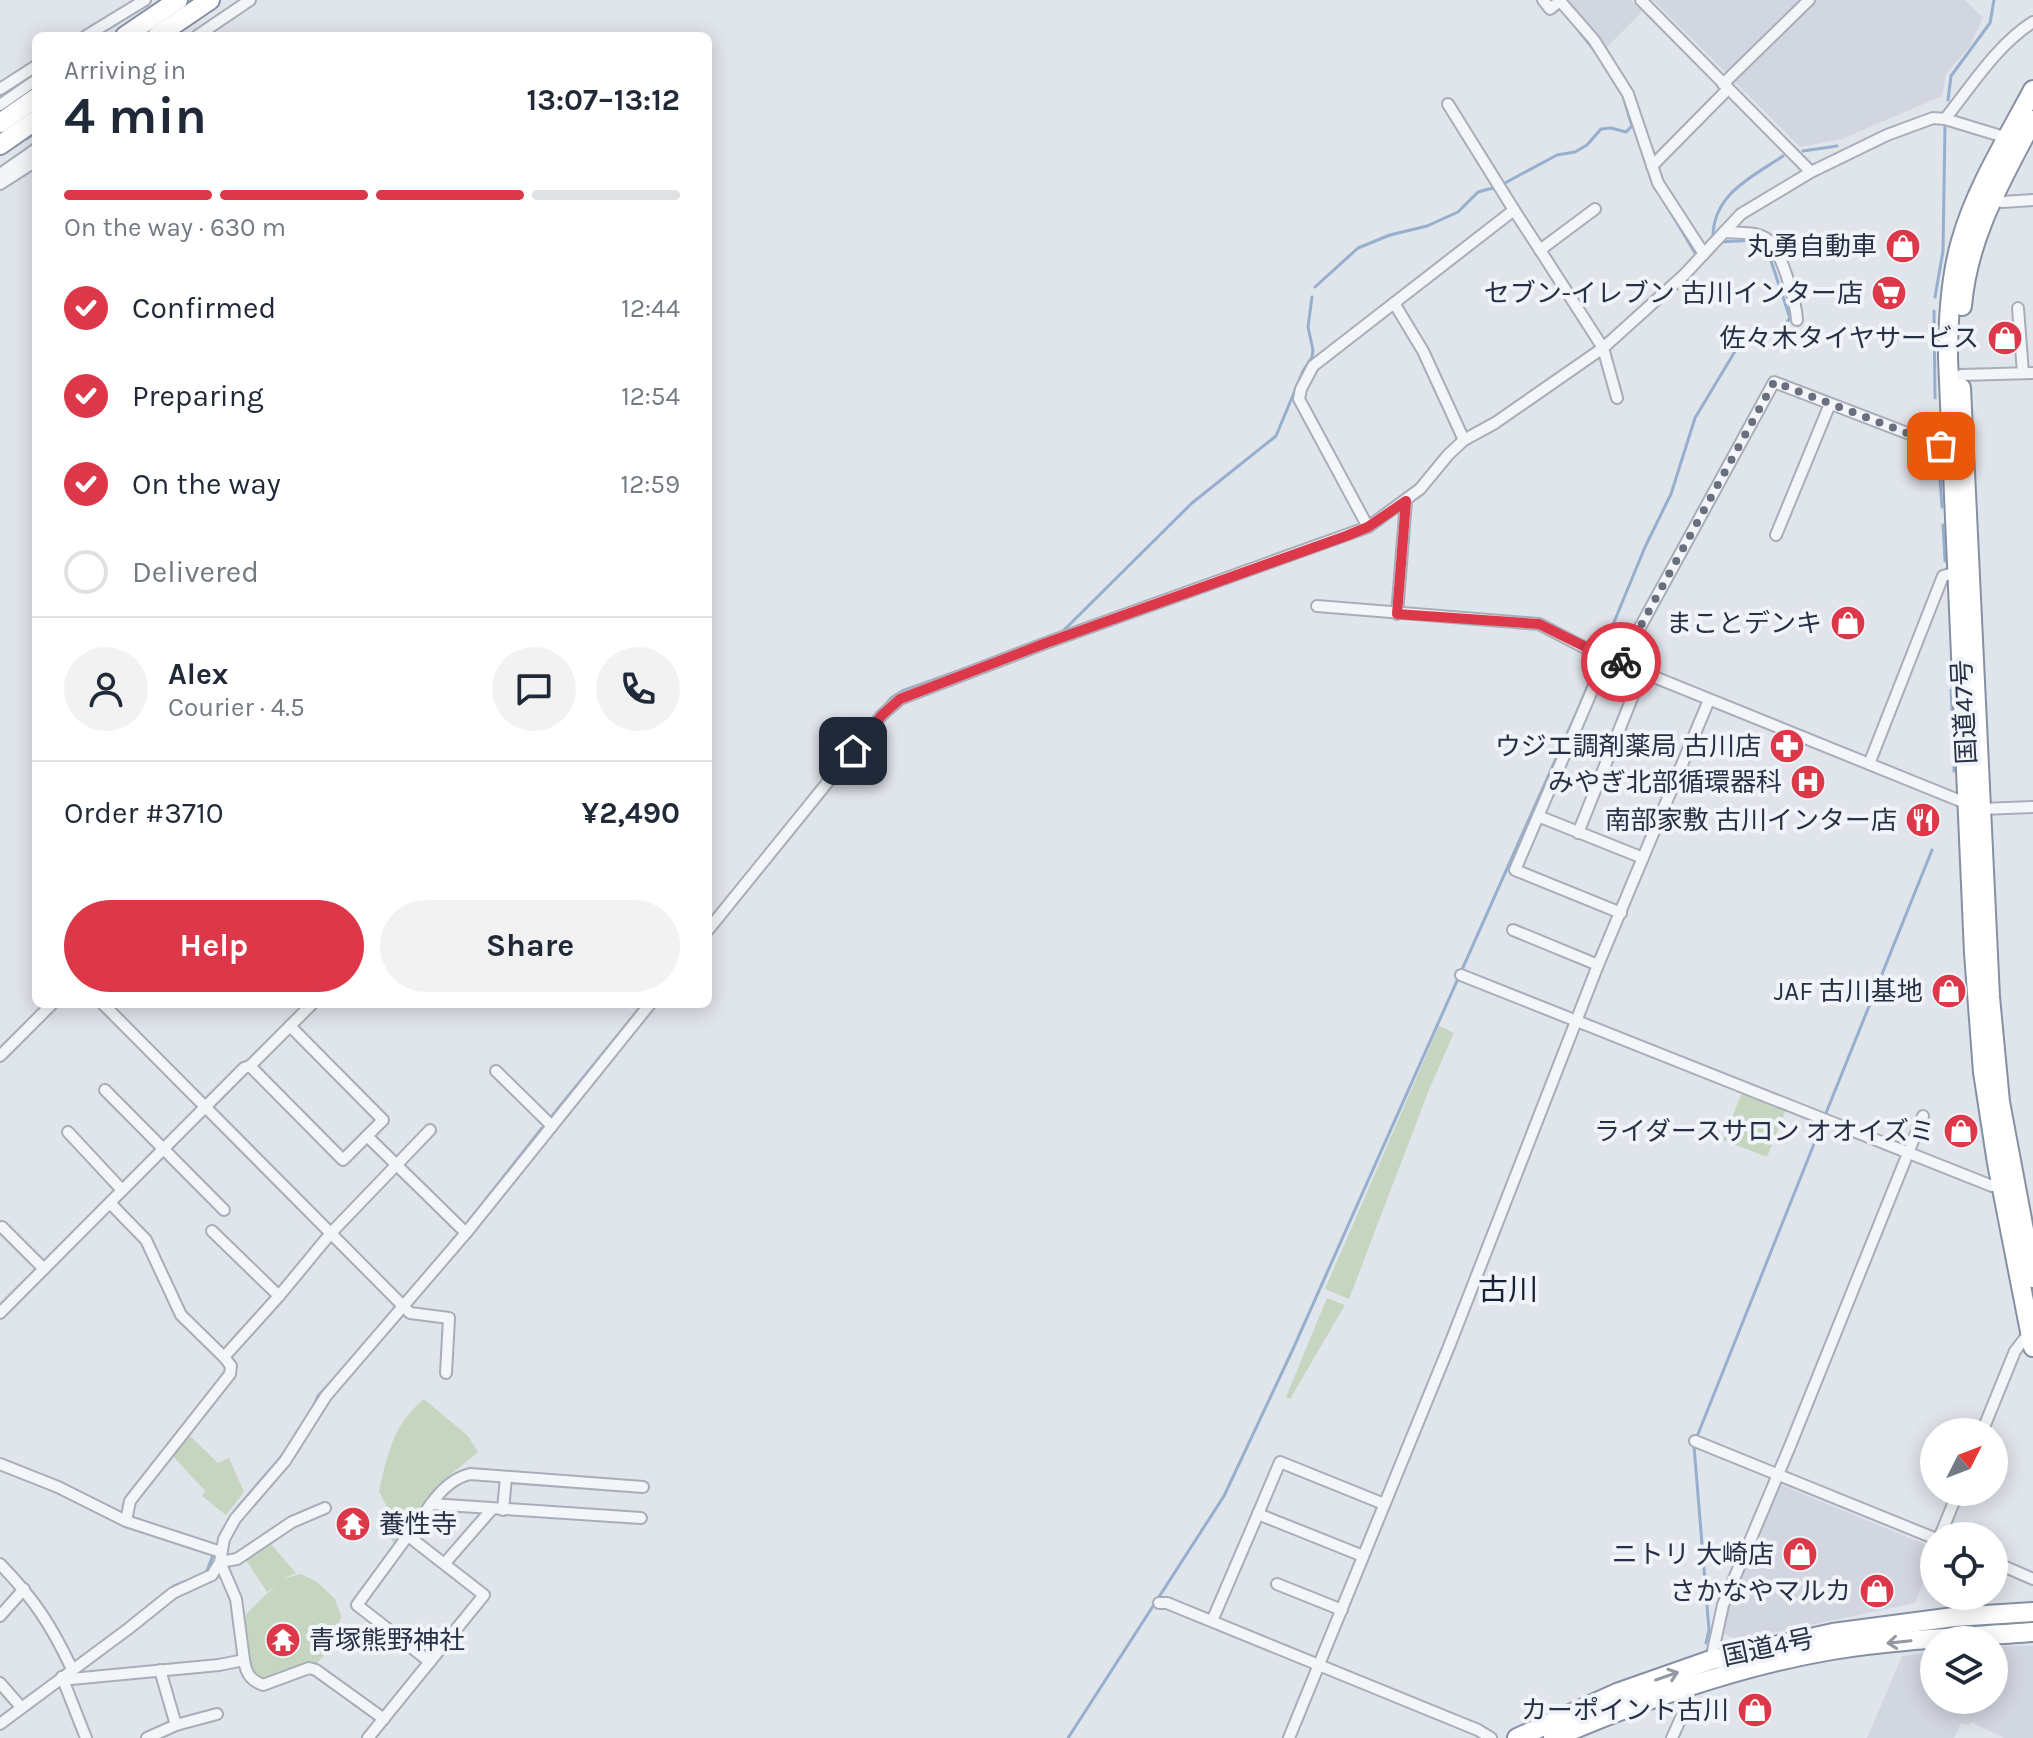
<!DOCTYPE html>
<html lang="en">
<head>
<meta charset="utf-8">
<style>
	body { margin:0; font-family:Karla,"Noto Sans JP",sans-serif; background:#f2f2f3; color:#1f2937; height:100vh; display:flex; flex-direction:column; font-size:30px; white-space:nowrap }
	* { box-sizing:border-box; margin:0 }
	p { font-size:26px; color:#747a83 }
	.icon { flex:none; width:44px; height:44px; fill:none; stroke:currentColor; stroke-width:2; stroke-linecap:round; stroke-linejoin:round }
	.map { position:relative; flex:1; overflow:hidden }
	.side { position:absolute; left:32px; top:32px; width:680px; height:976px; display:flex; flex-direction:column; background:#fff; border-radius:12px; box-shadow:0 4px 20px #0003 }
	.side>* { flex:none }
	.needle { width:52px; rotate:48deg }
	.buttons { position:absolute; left:1920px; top:1418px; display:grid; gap:16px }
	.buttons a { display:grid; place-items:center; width:88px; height:88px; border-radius:50%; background:#fff; box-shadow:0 4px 20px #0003; font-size:40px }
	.pin { position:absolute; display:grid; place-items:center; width:68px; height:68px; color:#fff; margin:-34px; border-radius:16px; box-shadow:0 4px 12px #0006 }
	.courier { position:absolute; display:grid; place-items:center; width:80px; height:80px; margin:-40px; border:6px solid #dc3849; border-radius:50%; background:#fff; color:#222; box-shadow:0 2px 10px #0007 }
	.headline em { font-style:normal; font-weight:700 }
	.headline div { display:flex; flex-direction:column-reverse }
	.headline { display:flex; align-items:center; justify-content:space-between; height:136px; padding:0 32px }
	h1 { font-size:52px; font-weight:700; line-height:60px }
	.bar { display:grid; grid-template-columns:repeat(4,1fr); gap:12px 8px; align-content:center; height:96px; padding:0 32px }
	.bar i { height:10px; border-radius:6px; background:#e0e1e3 }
	.bar .active { background:#dc3849 }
	.bar p { grid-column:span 4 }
	.line { display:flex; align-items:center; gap:20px; padding:0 32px; border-top:2px solid #e0e1e3 }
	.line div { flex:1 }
	.round { display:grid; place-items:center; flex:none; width:84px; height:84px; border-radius:42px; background:#f2f2f3 }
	ol { padding:0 32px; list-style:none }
	li { display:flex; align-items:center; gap:24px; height:88px }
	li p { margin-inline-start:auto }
	li .icon { padding:8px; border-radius:50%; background:#dc3849; color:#fff; stroke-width:4 }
	li:last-child { color:#747a83 }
	li i { width:44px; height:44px; border:4px solid #e0e1e3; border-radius:50% }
	.primary-button { display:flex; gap:16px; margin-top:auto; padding:16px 32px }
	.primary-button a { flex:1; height:92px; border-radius:48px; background:#dc3849; color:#fff; font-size:32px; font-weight:700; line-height:92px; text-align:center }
	.primary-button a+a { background:#f2f2f3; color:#1f2937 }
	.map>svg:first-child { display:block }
	.built { fill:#d2d6e0 }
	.green { fill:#c5d5c0 }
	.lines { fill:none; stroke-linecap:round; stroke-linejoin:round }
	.stream { stroke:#97afce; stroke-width:3 }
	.minor-tunnel { stroke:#bbc0ca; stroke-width:10; stroke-dasharray:10 5; stroke-linecap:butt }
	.minor-casing { stroke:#a8aeb9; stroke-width:14 }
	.trunk-casing { stroke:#8690a3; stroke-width:22 }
	.motorway-casing { stroke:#8690a3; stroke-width:22 }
	.minor { stroke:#f3f5f8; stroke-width:10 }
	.trunk { stroke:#fff; stroke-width:18 }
	.motorway { stroke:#fff; stroke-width:18 }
	.oneway { stroke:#9398a2 }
	.done { stroke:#686f7e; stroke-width:8; stroke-dasharray:0 14.4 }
	.route { stroke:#dc3849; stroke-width:10 }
	.labels { text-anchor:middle; stroke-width:8; stroke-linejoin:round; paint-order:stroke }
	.poi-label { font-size:26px; fill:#273044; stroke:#f0f3f8; text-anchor:end }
	.street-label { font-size:26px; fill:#273044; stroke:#f0f3f8 }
	.quarter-label { font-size:30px; fill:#192135; stroke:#f0f3f8 }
</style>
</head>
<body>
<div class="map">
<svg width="2033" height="1738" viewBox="0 0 2033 1738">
	<rect width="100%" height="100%" fill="#e0e4eb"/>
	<!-- built -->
	<g class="built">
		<polygon points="1569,0 1631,0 1642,12 1604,50"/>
		<polygon points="1653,0 1965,0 1983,18 1969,47 1946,74 1942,96 1842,139 1800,147"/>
		<polygon points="1779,1484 1934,1548 1934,1556 1915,1603 1739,1640 1719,1632"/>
		<polygon points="1994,1646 2033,1646 2033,1738 2004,1738 1971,1722 1969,1725 1961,1723 1954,1738 1867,1738 1902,1656 1934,1652 1934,1700 1994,1700"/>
	</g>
	<!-- green -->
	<g class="green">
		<polygon points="1439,1026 1454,1033 1430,1087 1349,1299 1325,1289"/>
		<polygon points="1743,1090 1787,1107 1767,1157 1723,1140"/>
		<polygon points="1327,1298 1345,1305 1290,1399 1286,1397"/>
		<path d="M424 1399 468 1436 478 1452 438 1485 394 1543 377 1521 388 1509 379 1491C388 1453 393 1425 424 1399Z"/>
		<polygon points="190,1436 218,1463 229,1458 244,1492 226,1515 202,1496 205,1491 172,1455"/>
		<path d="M268 1541 296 1573 282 1579 301 1574 317 1582 335 1599 341 1616 335 1643 315 1665 263 1681C245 1672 249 1640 245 1621L247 1613 278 1583 267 1592 244 1557Z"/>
	</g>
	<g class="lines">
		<!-- stream -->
		<g class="stream">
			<polyline points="1579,31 1594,50"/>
			<polyline points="1607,70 1623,96 1632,126 1634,125"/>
			<polyline points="1948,100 1951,76 1990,23 1994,0"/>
			<polyline points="1803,151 1837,146"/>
			<polyline points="1503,184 1557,155 1575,152 1587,145 1601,129 1611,128 1626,132 1632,126"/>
			<polyline points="1667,206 1695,253"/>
			<path d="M1713 237C1713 194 1752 177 1783 156"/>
			<polyline points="1315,287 1358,248 1390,235 1427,226 1458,212 1478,192 1493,188"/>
			<polyline points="1935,297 1943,251 1945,125"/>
			<polyline points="1934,311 1935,398"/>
			<polyline points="1936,415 1937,439"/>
			<polyline points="1938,450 1942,507"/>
			<polyline points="1943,525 1945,561"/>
			<polyline points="1061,633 1192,503 1276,436 1303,371 1312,357 1313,350 1308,327 1312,297"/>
			<polyline points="1951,690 1952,710"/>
			<polyline points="1952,724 1953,743"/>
			<polyline points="1954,759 1954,771"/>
			<polyline points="831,770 891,698 902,691 975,665"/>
			<polyline points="1826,1113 1932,850"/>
			<polyline points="552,1116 643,1004"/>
			<polyline points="468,1222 542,1128"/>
			<polyline points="447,1248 454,1238"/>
			<polyline points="312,1410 318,1396 333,1380"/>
			<polyline points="1696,1439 1818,1134"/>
			<polyline points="1694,1446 1709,1630 1706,1643"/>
			<polyline points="224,1528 238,1507 287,1450"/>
			<polyline points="206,1573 213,1555"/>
			<polyline points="160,1597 174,1586 184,1582"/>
			<path d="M1068 1738 1224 1496 1293 1349 1579 707 1645 547 1671 494 1695 418 1737 348 1752 337 1781 330 1790 318 1767 249C1753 236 1736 242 1719 242"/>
		</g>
		<!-- minor-tunnel -->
		<polyline class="minor-tunnel" points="12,103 34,143"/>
		<defs>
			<g id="minor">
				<polyline points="1543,0 1550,9 1561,0"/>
				<polyline points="1641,0 1811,172"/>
				<polyline points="1560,1 1594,40 1628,94 1658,183 1704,254"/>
				<polyline points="86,36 145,0"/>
				<polyline points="197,36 250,0"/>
				<polyline points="1723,84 1809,0"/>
				<polyline points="0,89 36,66"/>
				<polyline points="1448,104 1514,210"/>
				<polyline points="0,105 36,80"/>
				<path d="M1945 119C1972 85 1997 45 2033 22"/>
				<polyline points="1652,166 1728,89"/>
				<polyline points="0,174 36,149"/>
				<polyline points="0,184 36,161"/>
				<polyline points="1991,198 2002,202 2033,200"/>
				<path d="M1724 232C1737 233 1755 231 1767 239 1781 249 1796 302 1797 320"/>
				<polyline points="1540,250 1603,348 1617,398"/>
				<polyline points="1394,303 1423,351 1464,440"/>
				<polyline points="2018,308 2023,373"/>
				<polyline points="1961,375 2033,373"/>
				<polyline points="1368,527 1299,399 1301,389 1313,366 1514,210 1540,250 1595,209"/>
				<polyline points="1776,535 1830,404"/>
				<polyline points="1317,606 1539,624 1595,653 1968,804"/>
				<polyline points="1397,614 1406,501"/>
				<polyline points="1606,658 1515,870 1621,913"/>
				<polyline points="1620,664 1774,382 1941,446 1951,444"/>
				<polyline points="1869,764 1943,576 1957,572"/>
				<polyline points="1981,809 2033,807"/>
				<polyline points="1538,816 1643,858"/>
				<polyline points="1578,833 1642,673"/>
				<polyline points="708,930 882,715 900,699 1046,643 1368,527 1420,489 1448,455 1464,440 1495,423 1603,348 1684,275 1741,214 1811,172 1887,135 1933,118 1945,119 2011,139"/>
				<polyline points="1513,930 1598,965"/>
				<polyline points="1461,975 1992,1186 2000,1182"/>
				<polyline points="103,1004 410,1313 449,1318 446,1373"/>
				<polyline points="0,1056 52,1004"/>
				<polyline points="250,1066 343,1160 383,1120 290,1026"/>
				<polyline points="496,1071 552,1126"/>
				<polyline points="105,1090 224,1210"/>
				<polyline points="68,1132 122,1190"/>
				<polyline points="367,1136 466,1233"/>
				<polyline points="110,1203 146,1240 181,1315 224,1357"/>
				<polyline points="2,1227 44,1269"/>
				<polyline points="212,1231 279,1296"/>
				<polyline points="0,1313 244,1068 250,1066 312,1004"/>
				<polyline points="1982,1432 2015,1351 2029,1333"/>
				<polyline points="1695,1441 1934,1538"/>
				<polyline points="0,1464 58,1487 126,1521 221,1552"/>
				<path d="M431 1504C441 1490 453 1478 470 1474L643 1487"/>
				<polyline points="503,1510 506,1477"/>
				<polyline points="126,1521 130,1501 230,1374 231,1366 224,1357 279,1296 331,1233 430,1130"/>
				<polyline points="1940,1536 1958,1492"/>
				<polyline points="1363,1556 1258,1514 1280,1462 1384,1504"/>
				<polyline points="1994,1562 2033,1579"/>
				<polyline points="445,1563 492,1509"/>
				<path d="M0 1564C35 1600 51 1625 72 1669"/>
				<polyline points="1277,1584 1342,1610"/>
				<polyline points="1159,1603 1167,1603 1478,1730 1491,1738"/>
				<polyline points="0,1616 24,1589"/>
				<polyline points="1212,1621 1258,1514"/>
				<polyline points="244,1660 236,1599 220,1562 237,1559 292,1522 325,1508"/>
				<polyline points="1711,1660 1723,1605 1790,1446 1923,1116"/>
				<polyline points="430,1662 357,1605 431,1504 641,1518"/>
				<polyline points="160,1670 176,1725"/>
				<path d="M62 1677 71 1679 219 1665 244 1660C246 1673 250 1680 263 1685L309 1668 316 1670 384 1719"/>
				<polyline points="62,1677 86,1738"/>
				<polyline points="0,1683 21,1707"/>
				<polyline points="0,1724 128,1629 173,1593 212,1575 220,1562 224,1539 235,1519 285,1461 326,1396 466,1233 650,1004"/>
				<polyline points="147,1738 176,1725 217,1714"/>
				<polyline points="368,1738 484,1595 407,1535"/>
				<polyline points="1289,1738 1450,1344 1598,965 1709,700"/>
				<polyline points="1672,1738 1688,1702 1687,1689"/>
			</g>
			<g id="trunk">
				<path d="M2033 90C2007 139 1976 188 1961 241 1950 279 1948 319 1948 358L1974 953 1983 1072 1997 1163 2033 1347"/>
				<path d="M1962 306C1968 236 2001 181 2033 120"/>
				<polyline points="1961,388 1990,997 2000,1102 2033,1278"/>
				<polyline points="1517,1738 1617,1693 1711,1660 1833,1633 1954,1617 2033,1612"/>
				<path d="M1553 1738C1642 1700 1737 1666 1832 1650 1899 1639 1966 1637 2033 1632"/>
			</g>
			<g id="motorway">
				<polyline points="125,36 178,0"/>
				<polyline points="157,36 210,0"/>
				<polyline points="0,123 36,98"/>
				<polyline points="0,145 36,120"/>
			</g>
		</defs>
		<!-- minor casing -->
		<use href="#minor" class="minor-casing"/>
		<!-- trunk casing -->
		<use href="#trunk" class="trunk-casing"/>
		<!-- motorway casing -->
		<use href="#motorway" class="motorway-casing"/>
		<!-- minor -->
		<use href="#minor" class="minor"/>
		<!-- trunk -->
		<use href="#trunk" class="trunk"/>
		<!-- motorway -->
		<use href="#motorway" class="motorway"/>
	</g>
	<!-- one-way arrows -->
	<defs><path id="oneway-shaft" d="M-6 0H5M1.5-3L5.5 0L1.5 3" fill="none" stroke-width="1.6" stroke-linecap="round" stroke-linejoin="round" transform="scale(2)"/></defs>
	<g class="oneway">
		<use href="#oneway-shaft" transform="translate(1899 1642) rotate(174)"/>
		<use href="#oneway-shaft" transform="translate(1667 1676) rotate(-19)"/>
	</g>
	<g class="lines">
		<!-- done -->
		<polyline class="done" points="1621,662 1774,382 1941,446"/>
		<!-- route -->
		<polyline class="route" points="853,751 882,715 900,699 1046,643 1346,536 1368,527 1406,501 1397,614 1539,624 1620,664 1621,662"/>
	</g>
	<!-- icons -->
	<defs>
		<symbol id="shop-disc" viewBox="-11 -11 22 22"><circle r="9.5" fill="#dc3849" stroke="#f0f3f8"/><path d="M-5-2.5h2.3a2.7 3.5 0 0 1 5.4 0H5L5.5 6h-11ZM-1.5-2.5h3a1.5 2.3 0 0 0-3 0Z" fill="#fff"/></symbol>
		<symbol id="supermarket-disc" viewBox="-11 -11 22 22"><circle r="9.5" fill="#dc3849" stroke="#f0f3f8"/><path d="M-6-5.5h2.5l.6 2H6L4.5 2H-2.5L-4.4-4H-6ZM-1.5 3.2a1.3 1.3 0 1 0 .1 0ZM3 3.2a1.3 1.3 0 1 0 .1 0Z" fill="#fff"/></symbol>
		<symbol id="pharmacy-disc" viewBox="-11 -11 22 22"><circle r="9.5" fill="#dc3849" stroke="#f0f3f8"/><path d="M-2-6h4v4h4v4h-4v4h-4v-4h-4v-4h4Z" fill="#fff"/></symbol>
		<symbol id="hospital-disc" viewBox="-11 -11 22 22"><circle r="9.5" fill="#dc3849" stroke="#f0f3f8"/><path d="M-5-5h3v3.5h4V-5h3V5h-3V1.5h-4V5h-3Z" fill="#fff"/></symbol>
		<symbol id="restaurant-disc" viewBox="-11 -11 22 22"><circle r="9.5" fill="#dc3849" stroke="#f0f3f8"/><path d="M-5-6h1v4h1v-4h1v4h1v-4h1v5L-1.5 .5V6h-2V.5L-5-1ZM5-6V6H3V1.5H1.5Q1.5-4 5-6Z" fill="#fff"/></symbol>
		<symbol id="temple-disc" viewBox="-11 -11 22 22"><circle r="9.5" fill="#dc3849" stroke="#f0f3f8"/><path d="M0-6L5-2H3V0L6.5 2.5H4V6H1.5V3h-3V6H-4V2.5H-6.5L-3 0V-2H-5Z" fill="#fff"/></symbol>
	</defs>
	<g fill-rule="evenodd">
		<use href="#shop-disc" x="1883" y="226" width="40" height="40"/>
		<use href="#supermarket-disc" x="1869" y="273" width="40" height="40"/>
		<use href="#shop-disc" x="1985" y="318" width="40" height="40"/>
		<use href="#shop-disc" x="1828" y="603" width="40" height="40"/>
		<use href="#pharmacy-disc" x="1767" y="726" width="40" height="40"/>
		<use href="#hospital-disc" x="1788" y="762" width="40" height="40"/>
		<use href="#restaurant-disc" x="1903" y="800" width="40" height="40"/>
		<use href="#shop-disc" x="1929" y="971" width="40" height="40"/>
		<use href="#shop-disc" x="1941" y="1111" width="40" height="40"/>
		<use href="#temple-disc" x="333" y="1504" width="40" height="40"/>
		<use href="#shop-disc" x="1780" y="1534" width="40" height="40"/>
		<use href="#shop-disc" x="1857" y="1571" width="40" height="40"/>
		<use href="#temple-disc" x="263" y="1620" width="40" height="40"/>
		<use href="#shop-disc" x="1735" y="1690" width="40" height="40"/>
	</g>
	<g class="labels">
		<!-- poi labels -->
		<g class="poi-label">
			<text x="1877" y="255">丸勇自動車</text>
			<text x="1863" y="302">セブン-イレブン 古川インター店</text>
			<text x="1979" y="347">佐々木タイヤサービス</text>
			<text x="1822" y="632">まことデンキ</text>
			<text x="1761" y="755">ウジエ調剤薬局 古川店</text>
			<text x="1782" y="791">みやぎ北部循環器科</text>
			<text x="1897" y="829">南部家敷 古川インター店</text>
			<text x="1923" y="1000">JAF 古川基地</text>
			<text x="1935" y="1140">ライダースサロン オオイズミ</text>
			<text x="379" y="1533" text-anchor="start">養性寺</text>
			<text x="1774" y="1563">ニトリ 大崎店</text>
			<text x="1851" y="1600">さかなやマルカ</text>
			<text x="309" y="1649" text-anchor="start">青塚熊野神社</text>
			<text x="1729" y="1719">カーポイント古川</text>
		</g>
		<!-- street labels -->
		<g class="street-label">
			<text transform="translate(1964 712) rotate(-93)" y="9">国道47号</text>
			<text transform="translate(1768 1647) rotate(-12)" y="9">国道4号</text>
		</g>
		<!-- quarter labels -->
		<g class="quarter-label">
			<text x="1508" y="1300">古川</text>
		</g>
	</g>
</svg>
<div class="buttons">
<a><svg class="needle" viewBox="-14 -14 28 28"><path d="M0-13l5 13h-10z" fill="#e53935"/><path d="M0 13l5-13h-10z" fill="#747a83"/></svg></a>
<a><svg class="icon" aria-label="locate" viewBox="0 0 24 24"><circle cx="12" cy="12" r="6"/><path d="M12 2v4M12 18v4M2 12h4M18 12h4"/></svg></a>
<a><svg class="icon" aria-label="layers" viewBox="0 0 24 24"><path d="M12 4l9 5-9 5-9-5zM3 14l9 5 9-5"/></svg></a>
</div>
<div class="pin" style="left:1941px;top:446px;background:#ea580c"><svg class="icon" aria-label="bag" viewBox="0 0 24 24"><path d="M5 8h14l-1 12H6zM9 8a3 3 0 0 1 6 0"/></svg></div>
<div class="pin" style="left:853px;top:751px;background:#1f2937"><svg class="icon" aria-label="home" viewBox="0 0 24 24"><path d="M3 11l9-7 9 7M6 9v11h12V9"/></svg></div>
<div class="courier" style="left:1621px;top:662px"><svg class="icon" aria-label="bike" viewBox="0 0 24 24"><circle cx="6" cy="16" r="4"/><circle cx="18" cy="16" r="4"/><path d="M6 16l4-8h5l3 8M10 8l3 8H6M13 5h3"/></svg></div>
<section class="side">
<div class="headline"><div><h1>4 min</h1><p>Arriving in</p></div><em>13:07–13:12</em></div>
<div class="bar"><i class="active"></i><i class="active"></i><i class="active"></i><i></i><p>On the way · 630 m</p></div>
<ol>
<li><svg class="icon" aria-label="check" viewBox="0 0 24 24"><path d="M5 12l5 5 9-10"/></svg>Confirmed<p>12:44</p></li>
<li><svg class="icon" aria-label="check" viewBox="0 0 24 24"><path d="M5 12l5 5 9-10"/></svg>Preparing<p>12:54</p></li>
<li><svg class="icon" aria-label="check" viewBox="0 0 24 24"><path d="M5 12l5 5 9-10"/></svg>On the way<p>12:59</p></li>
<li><i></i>Delivered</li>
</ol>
<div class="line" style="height:144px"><a class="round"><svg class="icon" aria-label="person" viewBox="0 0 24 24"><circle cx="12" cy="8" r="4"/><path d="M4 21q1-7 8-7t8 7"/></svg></a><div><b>Alex</b><p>Courier · 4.5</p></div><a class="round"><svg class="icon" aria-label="chat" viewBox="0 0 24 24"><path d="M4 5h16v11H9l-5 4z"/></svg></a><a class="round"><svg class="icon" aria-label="phone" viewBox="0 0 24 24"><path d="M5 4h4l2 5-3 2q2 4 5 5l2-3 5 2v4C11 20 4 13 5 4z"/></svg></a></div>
<div class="line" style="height:104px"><div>Order #3710</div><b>¥2,490</b></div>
<div class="primary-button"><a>Help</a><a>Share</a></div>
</section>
</div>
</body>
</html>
